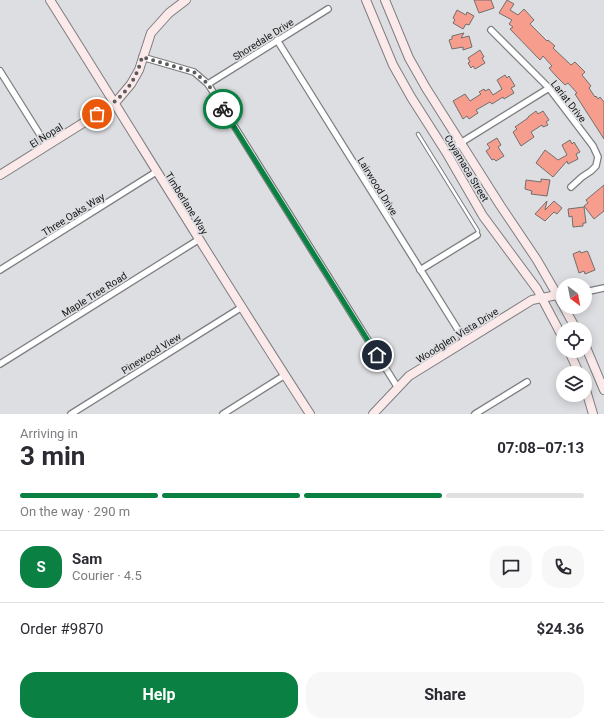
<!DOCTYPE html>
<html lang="en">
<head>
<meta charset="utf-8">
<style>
	body { margin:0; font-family:Roboto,sans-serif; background:#f7f7f7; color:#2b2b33; height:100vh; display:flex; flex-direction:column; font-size:15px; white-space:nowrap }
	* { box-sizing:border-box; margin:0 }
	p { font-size:13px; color:#7c7c81 }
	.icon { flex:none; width:22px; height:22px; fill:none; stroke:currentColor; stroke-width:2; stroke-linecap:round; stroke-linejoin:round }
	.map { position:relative; height:414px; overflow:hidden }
	.details { display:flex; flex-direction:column; background:#fff; flex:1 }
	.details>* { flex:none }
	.needle { width:26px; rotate:148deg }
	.controls { position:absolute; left:556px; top:278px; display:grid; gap:8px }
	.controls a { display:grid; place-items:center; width:36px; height:36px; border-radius:50%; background:#fff; box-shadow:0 2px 10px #0003; font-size:20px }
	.pin { position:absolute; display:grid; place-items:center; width:34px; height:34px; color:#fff; margin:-17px; border:2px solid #fff; border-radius:50%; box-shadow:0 1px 4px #0007 }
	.courier { position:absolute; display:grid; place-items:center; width:40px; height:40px; margin:-20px; border:3px solid #0b8043; border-radius:50%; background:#fff; color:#222; box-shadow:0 1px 5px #0007 }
	.head em { font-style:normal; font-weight:700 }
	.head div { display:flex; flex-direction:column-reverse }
	.head { display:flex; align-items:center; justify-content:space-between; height:68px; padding:0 20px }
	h1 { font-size:26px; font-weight:700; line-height:30px }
	.bar { display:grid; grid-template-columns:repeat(4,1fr); gap:6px 4px; align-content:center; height:48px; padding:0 20px }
	.bar i { height:5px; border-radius:3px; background:#e1e1e2 }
	.bar .current { background:#0b8043 }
	.bar p { grid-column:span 4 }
	.line { display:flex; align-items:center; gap:10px; padding:0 20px; border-top:1px solid #e1e1e2 }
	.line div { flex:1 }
	.round { display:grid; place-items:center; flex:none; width:42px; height:42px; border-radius:16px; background:#f7f7f7 }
	.primary-button { display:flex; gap:8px; margin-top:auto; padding:8px 20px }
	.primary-button a { flex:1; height:46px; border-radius:16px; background:#0b8043; color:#fff; font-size:16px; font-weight:700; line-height:46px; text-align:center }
	.primary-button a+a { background:#f7f7f7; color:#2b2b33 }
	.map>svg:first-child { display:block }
	.building { fill:#f69d8e; stroke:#726f6e }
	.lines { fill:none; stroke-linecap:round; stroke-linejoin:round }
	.lane-casing { stroke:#7d7e81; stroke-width:4.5 }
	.street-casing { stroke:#7d7e81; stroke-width:8 }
	.secondary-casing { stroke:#7d7e81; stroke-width:10 }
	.lane { stroke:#fff; stroke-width:2.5 }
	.street { stroke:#fff; stroke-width:5.5 }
	.secondary { stroke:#fceaeb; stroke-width:8 }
	.done { stroke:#5c5c5e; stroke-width:4; stroke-dasharray:0 7.2 }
	.route { stroke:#0b8043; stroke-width:5 }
	.labels { text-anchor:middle; stroke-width:3.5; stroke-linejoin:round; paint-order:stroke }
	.street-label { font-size:10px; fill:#161617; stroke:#dddee1 }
</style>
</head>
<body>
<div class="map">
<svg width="604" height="414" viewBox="0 0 604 414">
	<rect width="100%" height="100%" fill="#dddee1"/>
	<!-- building -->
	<g class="building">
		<polygon points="474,0 491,0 494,8 479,13"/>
		<polygon points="507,0 514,4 510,10 518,15 524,9 534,20 530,24 547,41 548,40 555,46 553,48 571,65 575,62 585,72 582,75 591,86 589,88 595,97 596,96 598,99 600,97 604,102 604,139 575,94 577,93 568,83 565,85 556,76 549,68 552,66 543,56 540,60 510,29 513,27 509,24 512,20 499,13"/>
		<polygon points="457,10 466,15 467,12 474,16 469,25 466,24 463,29 453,23 455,20 453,18"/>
		<polygon points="464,33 461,38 469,36 472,47 463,50 463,47 452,49 449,40 452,39 452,36"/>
		<polygon points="480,50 484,57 482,58 485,63 475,69 473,66 471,68 468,63 470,62 468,58"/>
		<polygon points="505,75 507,78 509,76 515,86 511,88 514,93 504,99 503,97 492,104 490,102 476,110 478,113 469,119 467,116 463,119 453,101 465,94 470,101 481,94 479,92 484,89 485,91 489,89 493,95 502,89 497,80"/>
		<polygon points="536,111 538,114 543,111 549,120 546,122 548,125 543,127 542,125 531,132 534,137 521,146 513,132 517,129 515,127 528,118 528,117"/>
		<polygon points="497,138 501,145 498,147 504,156 496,161 494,159 492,160 486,151 490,148 487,144"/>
		<polygon points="570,140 572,144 574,142 580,152 576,154 578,159 568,164 567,161 553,177 536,163 545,150 558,160 567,155 562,145"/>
		<polygon points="541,179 550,180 547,196 531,194 532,191 525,189 526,180 541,182"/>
		<polygon points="604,185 604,211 594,219 584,206 588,203 586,200"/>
		<polygon points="547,201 545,210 554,201 562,208 557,214 554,212 545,221 535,214"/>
		<polygon points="584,207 586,223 583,223 583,226 573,227 572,216 569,217 568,209"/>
		<polygon points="580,251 581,253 587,251 588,252 595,270 585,274 584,271 579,273 573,254"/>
	</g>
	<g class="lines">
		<defs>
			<polyline id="lane" points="418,134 478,231 477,235"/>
			<g id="street">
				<polyline points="491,30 549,88 593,146 598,157 596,166 591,171 582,177 571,187"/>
				<polyline points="277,40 465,341"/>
				<polyline points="142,57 194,72 208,84 398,388"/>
				<polyline points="0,71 47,146"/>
				<polyline points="208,84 328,9"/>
				<polyline points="446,152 549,88"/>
				<polyline points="0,270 156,172"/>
				<polyline points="420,270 477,235"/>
				<polyline points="585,292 604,288"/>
				<polyline points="0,364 198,240"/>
				<polyline points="71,414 242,307"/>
				<polyline points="223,414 285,375"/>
				<polyline points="475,414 527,382"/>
			</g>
			<g id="secondary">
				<path d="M50 0C137 138 221 277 310 414"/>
				<polyline points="366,0 393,65 411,97 446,152 483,216 537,289 563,338"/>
				<polyline points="385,0 409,58 426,88 500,205 537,260 563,305"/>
				<polyline points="0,175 115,103 131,84 139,70 151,33 169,13 186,0"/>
				<polyline points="564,307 576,329"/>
				<polyline points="585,345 604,390"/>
				<polyline points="569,351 579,373"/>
				<polyline points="585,387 593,414"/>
				<polyline points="373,414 409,376 532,300 557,295"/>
			</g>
		</defs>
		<!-- lane casing -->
		<use href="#lane" class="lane-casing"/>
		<!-- street casing -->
		<use href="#street" class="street-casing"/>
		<!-- secondary casing -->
		<use href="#secondary" class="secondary-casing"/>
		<!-- lane -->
		<use href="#lane" class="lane"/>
		<!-- street -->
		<use href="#street" class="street"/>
		<!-- secondary -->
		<use href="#secondary" class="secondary"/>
	</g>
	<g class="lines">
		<!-- done -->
		<path class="done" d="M97 114C121 99 135 85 142 57L194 72 208 84 223 109"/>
		<!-- route -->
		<polyline class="route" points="223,109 377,355"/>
	</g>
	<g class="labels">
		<!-- street labels -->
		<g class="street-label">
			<text transform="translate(263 39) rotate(-32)" y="4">Shoredale Drive</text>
			<text transform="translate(569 101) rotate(52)" y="4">Lariat Drive</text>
			<text transform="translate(46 135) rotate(-32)" y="4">El Nopal</text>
			<text transform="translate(467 168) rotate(59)" y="4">Cuyamaca Street</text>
			<text transform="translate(378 186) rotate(58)" y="4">Lairwood Drive</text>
			<text transform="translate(187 203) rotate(58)" y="4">Timberlane Way</text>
			<text transform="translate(73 214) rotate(-32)" y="4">Three Oaks Way</text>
			<text transform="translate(94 294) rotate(-32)" y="4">Maple Tree Road</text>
			<text transform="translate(457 335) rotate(-32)" y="4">Woodglen Vista Drive</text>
			<text transform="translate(151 353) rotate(-32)" y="4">Pinewood View</text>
		</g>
	</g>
</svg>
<div class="controls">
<a><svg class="needle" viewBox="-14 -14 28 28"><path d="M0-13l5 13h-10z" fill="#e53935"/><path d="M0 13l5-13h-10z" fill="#7c7c81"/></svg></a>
<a><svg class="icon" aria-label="locate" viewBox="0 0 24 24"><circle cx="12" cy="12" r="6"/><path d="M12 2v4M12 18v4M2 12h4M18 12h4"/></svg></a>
<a><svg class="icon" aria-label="layers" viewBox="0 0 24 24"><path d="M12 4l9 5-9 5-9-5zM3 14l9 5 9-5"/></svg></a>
</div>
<div class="pin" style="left:97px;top:114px;background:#ea580c"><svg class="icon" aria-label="bag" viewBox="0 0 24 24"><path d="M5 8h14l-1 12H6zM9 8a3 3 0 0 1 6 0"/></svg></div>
<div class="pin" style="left:377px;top:355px;background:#1f2937"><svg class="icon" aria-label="home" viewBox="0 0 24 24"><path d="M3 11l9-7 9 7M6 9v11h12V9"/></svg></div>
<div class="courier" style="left:223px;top:109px"><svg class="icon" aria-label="bike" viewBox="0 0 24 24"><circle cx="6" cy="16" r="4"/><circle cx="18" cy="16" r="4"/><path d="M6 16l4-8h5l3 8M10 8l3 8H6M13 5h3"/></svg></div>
</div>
<section class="details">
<div class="head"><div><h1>3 min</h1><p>Arriving in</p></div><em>07:08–07:13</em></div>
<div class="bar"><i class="current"></i><i class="current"></i><i class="current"></i><i></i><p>On the way · 290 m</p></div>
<div class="line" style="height:72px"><b class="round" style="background:#0b8043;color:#fff">S</b><div><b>Sam</b><p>Courier · 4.5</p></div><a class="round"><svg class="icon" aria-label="chat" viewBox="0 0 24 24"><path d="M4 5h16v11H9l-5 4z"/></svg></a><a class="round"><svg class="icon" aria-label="phone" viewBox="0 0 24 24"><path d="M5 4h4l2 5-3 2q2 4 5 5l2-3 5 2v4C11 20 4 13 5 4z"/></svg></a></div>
<div class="line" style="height:52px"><div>Order #9870</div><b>$24.36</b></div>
<div class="primary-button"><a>Help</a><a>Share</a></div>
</section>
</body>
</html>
